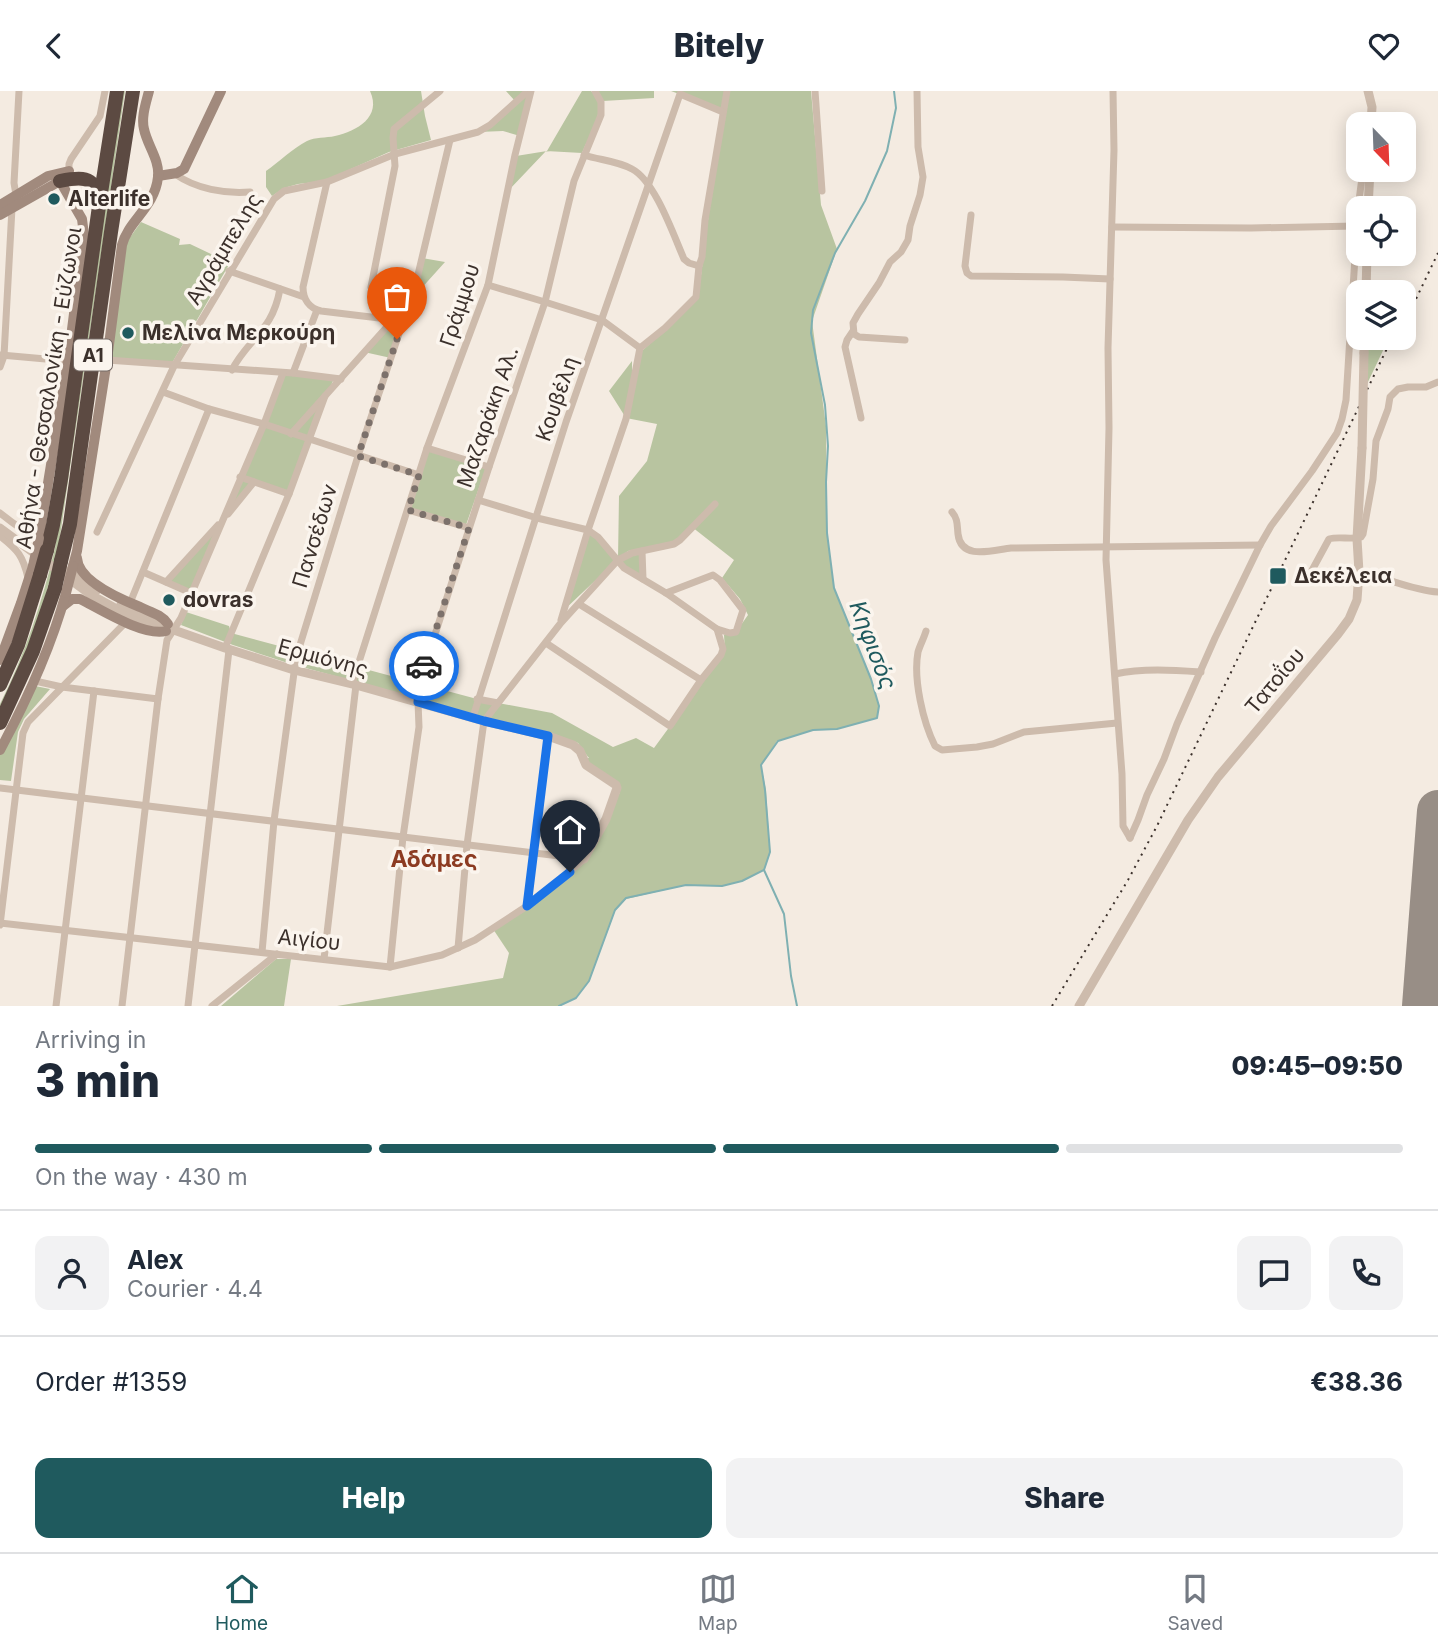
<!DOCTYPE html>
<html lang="en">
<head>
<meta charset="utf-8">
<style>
	body { margin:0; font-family:Inter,sans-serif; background:#f2f2f3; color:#1f2937; height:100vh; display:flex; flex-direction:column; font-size:26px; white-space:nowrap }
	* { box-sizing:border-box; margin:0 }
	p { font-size:23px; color:#747a83 }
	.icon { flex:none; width:38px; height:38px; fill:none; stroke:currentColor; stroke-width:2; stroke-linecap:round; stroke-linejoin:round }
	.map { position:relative; height:915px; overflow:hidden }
	.drawer { display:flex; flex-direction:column; background:#fff; flex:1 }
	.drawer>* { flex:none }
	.needle { width:46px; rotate:157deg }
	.controls { position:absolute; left:1346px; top:21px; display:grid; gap:14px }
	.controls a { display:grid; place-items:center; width:70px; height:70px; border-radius:14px; background:#fff; box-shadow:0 4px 18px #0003; font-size:35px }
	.pin { position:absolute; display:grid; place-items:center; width:60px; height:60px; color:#fff; margin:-72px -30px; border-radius:50% 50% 50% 0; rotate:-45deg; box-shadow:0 0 7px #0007 }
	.pin .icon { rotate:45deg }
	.courier { position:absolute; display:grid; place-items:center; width:70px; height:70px; margin:-35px; border:5px solid #1a73e8; border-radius:50%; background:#fff; color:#222; box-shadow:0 2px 9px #0007 }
	.summary em { font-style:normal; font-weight:800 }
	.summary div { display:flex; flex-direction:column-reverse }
	.summary { display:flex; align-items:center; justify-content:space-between; height:119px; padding:0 35px }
	h1 { font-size:46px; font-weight:800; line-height:52px }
	.bar { display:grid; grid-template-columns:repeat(4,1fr); gap:10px 7px; align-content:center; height:84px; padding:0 35px }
	.bar i { height:9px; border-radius:5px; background:#e0e1e3 }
	.bar .selected { background:#1f5a5e }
	.bar p { grid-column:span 4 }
	.line { display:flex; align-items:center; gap:18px; padding:0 35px; border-top:2px solid #e0e1e3 }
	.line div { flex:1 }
	.round { display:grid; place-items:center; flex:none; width:74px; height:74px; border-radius:14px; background:#f2f2f3 }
	.primary-button { display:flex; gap:14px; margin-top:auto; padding:14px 35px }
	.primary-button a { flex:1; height:80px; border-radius:14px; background:#1f5a5e; color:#fff; font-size:28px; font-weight:800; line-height:80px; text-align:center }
	.primary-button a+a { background:#f2f2f3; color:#1f2937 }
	header { display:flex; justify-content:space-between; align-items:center; height:91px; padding:0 35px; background:#fff; font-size:32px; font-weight:800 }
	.tabs { display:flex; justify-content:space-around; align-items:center; height:98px; border-top:2px solid #e0e1e3; background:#fff; font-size:19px; color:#747a83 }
	.tabs a { display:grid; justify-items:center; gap:4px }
	.tabs .selected { color:#1f5a5e }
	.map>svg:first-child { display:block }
	.green { fill:#b8c4a0 }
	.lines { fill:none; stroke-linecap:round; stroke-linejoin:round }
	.stream { stroke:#7fb0b2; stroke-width:2 }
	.runway { stroke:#988e86; stroke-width:42 }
	.minor { stroke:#cdbbac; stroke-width:7 }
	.tertiary { stroke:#cdbbac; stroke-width:9 }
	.secondary { stroke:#a18a7d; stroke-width:10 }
	.motorway { stroke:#5c4a42; stroke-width:14 }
	.rail { stroke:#3b302b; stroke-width:2; stroke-dasharray:2 5; stroke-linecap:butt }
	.tertiary-bridge { stroke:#cdbbac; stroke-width:9 }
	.secondary-bridge { stroke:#a18a7d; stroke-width:10 }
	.motorway-bridge { stroke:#5c4a42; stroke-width:14 }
	.done { stroke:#7c716b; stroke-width:7; stroke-dasharray:0 12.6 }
	.route { stroke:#1a73e8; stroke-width:9 }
	.poi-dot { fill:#1f5a5e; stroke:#fbf5ee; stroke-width:2.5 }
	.labels { text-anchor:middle; stroke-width:7; stroke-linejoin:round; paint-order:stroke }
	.shield { fill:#fbf5ee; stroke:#756b66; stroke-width:2 }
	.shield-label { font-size:19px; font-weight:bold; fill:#3b302b }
	.poi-label { font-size:21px; font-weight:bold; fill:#3b302b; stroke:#fbf5ee; text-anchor:start }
	.street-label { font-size:21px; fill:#3b302b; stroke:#fbf5ee }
	.water-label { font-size:23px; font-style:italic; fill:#1f5a5e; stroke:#fbf5ee }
	.neighbourhood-label { font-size:23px; font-weight:bold; fill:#8c3b22; stroke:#fbf5ee }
</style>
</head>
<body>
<header><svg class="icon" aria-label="back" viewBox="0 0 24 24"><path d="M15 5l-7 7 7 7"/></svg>Bitely<svg class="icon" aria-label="heart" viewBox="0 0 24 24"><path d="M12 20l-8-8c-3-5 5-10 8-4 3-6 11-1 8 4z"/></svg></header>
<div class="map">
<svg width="1438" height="915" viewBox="0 0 1438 915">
	<rect width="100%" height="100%" fill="#f4ebe1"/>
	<!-- green -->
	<g class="green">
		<path d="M122 0H125L58 459 39 529 0 620V613C25 563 42 512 55 457Z"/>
		<path d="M370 0H421L425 25 431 49 389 61 324 90 298 93 284 97 272 105 266 96V80C279 71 293 57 307 50 315 46 326 47 335 45 357 40 382 26 370 0Z"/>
		<polygon points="506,0 531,0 520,45 503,40 478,41 515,10"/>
		<path d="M582 0H591C595 4 599 10 599 16 599 28 587 50 582 62L546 60 508 100 516 65 547 60Z"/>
		<polygon points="597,0 654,0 654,7 603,10"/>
		<polygon points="671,0 811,0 821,114 837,158 812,230 826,335 827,442 834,497 871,588 879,615 877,627 837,638 813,639 777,650 761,674 766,699 770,761 764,779 742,790 722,795 686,794 626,808 615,820 589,890 576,907 559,915 337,915 503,887 509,862 493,838 587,768 620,701 586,670 589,666 588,666 578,652 551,642 485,626 291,573 233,554 181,534 186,521 229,535 231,542 477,608 552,622 613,656 636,647 654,657 725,560 724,544 736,541 748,524 740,508 722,487 734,469 692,436 680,449 628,460 619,467 642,463 642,487 617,469 564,519 588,439 618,468 619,405 647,370 657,333 626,327 609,300 632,270 632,292 642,260 698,208 722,19"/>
		<polygon points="141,131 180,148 179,154 190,153 230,172 172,272 111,267 126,152"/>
		<polygon points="422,167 445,171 410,210 391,267 364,261 410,210"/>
		<polygon points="1368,247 1379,247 1379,249 1383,249 1384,247 1389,247 1367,293"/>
		<polygon points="283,282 334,287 289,403 254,391 224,427"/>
		<polygon points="427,357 486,377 466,434 408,419"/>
		<polygon points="221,431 191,502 166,491"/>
		<polygon points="35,595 50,598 24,628 18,641 11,690 0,689 0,664"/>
		<polygon points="276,868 291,868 284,915 221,915"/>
	</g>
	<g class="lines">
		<!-- stream -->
		<g class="stream">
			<polyline points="764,779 784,823 791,885 797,915"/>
			<polyline points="559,915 576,907 589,890 615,819 626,807 686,794 722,795 742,790 764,779 770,761 765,699 761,674 778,650 813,639 837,638 877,627 879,615 871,588 834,497 827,442 826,391 828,355 825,314 811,242 813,219 835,162 865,110 887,60 896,17 894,0"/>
		</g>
		<!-- runway -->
		<polyline class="runway" points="1423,915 1438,720"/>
		<!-- minor -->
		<g class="minor">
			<polyline points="815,0 822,100"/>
			<polyline points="1113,0 1114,59 1108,257 1109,337 1106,469 1122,683 1123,735 1130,747"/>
			<path d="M584 64C599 69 618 70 632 78 655 90 673 143 684 168L689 172 699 175 702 166 705 129 727 0"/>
			<polyline points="69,80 69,73 71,68 100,25 105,0"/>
			<path d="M175 83C196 98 225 103 250 101"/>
			<path d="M327 91 303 196C303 208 309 217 321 220L404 230"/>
			<polyline points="16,104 14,92 19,0"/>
			<polyline points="1358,117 1363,79"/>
			<polyline points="971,124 965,175 967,182 971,185 1063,186 1110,188"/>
			<polyline points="1112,136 1251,137 1356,135"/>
			<polyline points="229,180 304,206"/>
			<polyline points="488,194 545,211 602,229 640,257 626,328 588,439 561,529"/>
			<polyline points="371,196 395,75 393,47 394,38 440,0"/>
			<polyline points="853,240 847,249 845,256 861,327"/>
			<polyline points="905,249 859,246 854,243 853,232 858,223 879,192 890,171 901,161 908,149 910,135 920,104 923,86 918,56 917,0"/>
			<polyline points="640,257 665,237 696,206 699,175"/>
			<polyline points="1,264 68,270"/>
			<polyline points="107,269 293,282 341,288"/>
			<polyline points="0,276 4,265 12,117"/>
			<path d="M232 279C241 260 258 247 269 229 275 219 278 209 280 198"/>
			<polyline points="293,282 317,219"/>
			<path d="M1438 291 1426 296H1408L1398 298 1390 306 1388 318 1376 350 1373 388 1363 443 1361 446C1351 449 1339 445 1329 448L1310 483 1312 486C1328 483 1346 479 1362 482 1388 487 1411 499 1438 501"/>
			<polyline points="163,301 209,318 264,333 419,384"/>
			<polyline points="291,343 393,229"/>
			<polyline points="427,357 489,376"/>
			<polyline points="240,386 289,403"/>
			<polyline points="478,409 537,427 588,439 598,446 624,477 666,502 717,538"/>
			<polyline points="408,419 469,437"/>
			<path d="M952 421C958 428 957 434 958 443 961 470 993 459 1011 457L1260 454"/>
			<path d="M0 422C15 433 22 443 41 438"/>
			<polyline points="228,423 254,391"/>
			<polyline points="97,441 174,275 274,108 284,100 327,91 395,63 478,41 490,34 528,0"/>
			<path d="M0 445C18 459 23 465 28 487"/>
			<polyline points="642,460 643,488"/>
			<polyline points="143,481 191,502"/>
			<polyline points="166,491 218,434"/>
			<polyline points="130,512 209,318"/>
			<polyline points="579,513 701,589"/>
			<path d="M926 540C924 547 920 554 918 561 913 588 923 631 935 655L942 659 977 656 993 653 1024 641 1117 632"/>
			<polyline points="546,552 670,635 701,589 721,564 723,558 717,538 730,542 736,541 743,519 720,489 713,484 666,502"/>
			<polyline points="225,557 289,403 325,305"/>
			<path d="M1115 583C1142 577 1173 579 1201 581"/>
			<polyline points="35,590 62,596 158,608"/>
			<polyline points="352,593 427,357 488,194 515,64 531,0"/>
			<polyline points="477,608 498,612"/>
			<polyline points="473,626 566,331 680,3 723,21"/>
			<polyline points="0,697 584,768"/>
			<polyline points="1130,747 1138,729 1147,704 1164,668 1177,633 1215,547 1260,454 1271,435 1312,380 1337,342 1342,328 1346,309 1358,118"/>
			<polyline points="527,815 548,645"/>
			<polyline points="0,832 390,876 442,864 475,849 527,815 556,793 584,768"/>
			<polyline points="0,834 23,642 28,631 126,531"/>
			<polyline points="458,857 467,754 484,630 560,533 618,469 632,462 674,453 680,449 715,413"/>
			<polyline points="262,861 274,730 296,567 358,365 416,192 450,49"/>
			<polyline points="324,868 356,594"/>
			<polyline points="390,876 403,746 419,636 418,611 420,590 489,376 545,211 574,90 601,24 601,11 595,0"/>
			<polyline points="56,915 94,600"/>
			<polyline points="122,915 158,608 167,549 181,527 264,333 283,282"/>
			<polyline points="188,915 229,559"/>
			<polyline points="212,915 277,863"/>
		</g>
		<!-- tertiary -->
		<g class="tertiary">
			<polyline points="1368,0 1372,16 1371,33"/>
			<polyline points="1368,117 1370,79"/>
			<polyline points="1366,201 1367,163"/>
			<polyline points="1364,262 1364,247"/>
			<polyline points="0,437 91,504 124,522 166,540 171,538 225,557 294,579 356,594 484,630 548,645 573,654 580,660 586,674 616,694 617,697 606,728 584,768"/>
			<polyline points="67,480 97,499"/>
			<polyline points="121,513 137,521 159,530"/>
			<polyline points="1079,915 1188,729 1218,686 1338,543 1349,528 1357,509 1359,481 1357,448 1362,357"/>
		</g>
		<!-- secondary -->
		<g class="secondary">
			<polyline points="158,85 177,82 184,78 221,0"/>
			<polyline points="0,114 48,85 69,80"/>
			<polyline points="0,124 60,90 82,128 84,144 68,270 39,447"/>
			<path d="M77 467C78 490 120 508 140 516 150 521 161 523 168 533"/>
			<path d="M73 475 77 460 107 269 122 154C128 130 155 116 158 86 160 69 147 54 144 38 141 26 146 12 149 0"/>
			<path d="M63 515 72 508H80C100 518 144 546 166 540"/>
			<polyline points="0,569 21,512 33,475"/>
			<path d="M0 659C27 609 51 557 66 502"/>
		</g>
		<!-- motorway -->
		<g class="motorway">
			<path d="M60 90C80 86 94 84 99 107"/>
			<polyline points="47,459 53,434 61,388 100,108 117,0"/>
			<polyline points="61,470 70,433 111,141 133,0"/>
			<polyline points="0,594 18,554 40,484"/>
			<polyline points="0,632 33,560 55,497"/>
		</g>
		<!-- rail -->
		<g class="rail">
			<polyline points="1404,233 1438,162"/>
			<polyline points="1052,915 1128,789 1157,735 1392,247"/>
		</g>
		<!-- tertiary-bridge -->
		<polyline class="tertiary-bridge" points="1362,357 1364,262"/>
		<!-- secondary-bridge -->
		<g class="secondary-bridge">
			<polyline points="33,475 39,447"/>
			<polyline points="66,502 73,475"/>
		</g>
		<!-- motorway-bridge -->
		<g class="motorway-bridge">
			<polyline points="40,484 47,459"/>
			<polyline points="55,497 61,470"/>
		</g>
	</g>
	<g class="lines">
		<!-- done -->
		<polyline class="done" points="397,248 358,365 419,384 408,419 469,437 424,575"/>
		<!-- route -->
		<polyline class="route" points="424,575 420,590 418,611 484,630 548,645 527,815 570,781"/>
	</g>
	<!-- markers -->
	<g class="poi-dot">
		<circle cx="54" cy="108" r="7"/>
		<circle cx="128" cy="242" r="7"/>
		<rect x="1269" y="476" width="18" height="18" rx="3.5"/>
		<circle cx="169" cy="509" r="7"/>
	</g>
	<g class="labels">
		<!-- shield labels -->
		<rect class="shield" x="74" y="248.5" width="38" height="31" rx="5"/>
		<g class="shield-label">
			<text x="93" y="271">Α1</text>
		</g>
		<!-- poi labels -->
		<g class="poi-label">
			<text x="68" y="115">Alterlife</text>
			<text x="142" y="249">Μελίνα Μερκούρη</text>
			<text x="1294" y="492">Δεκέλεια</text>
			<text x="183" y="516">dovras</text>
		</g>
		<!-- street labels -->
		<g class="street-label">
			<text transform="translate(224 158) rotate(-59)" y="7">Αγράμπελης</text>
			<text transform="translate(460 214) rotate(-72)" y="7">Γράμμου</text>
			<text transform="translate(49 297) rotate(-81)" y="7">Αθήνα - Θεσσαλονίκη - Εύζωνοι</text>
			<text transform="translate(557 308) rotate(-71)" y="7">Κουβέλη</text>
			<text transform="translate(488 326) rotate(-71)" y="7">Μαζαράκη Αλ.</text>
			<text transform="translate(315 445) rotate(-73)" y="7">Πανσέδων</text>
			<text transform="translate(323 567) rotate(15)" y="7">Ερμιόνης</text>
			<text transform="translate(1275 590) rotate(-50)" y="7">Τατοΐου</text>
			<text transform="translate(309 849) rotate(6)" y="7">Αιγίου</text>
		</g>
		<!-- water labels -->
		<g class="water-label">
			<text transform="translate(873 554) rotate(69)" y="8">Κηφισός</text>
		</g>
		<!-- neighbourhood labels -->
		<g class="neighbourhood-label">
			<text x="434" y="776">Αδάμες</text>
		</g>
	</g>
</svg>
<div class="controls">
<a><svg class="needle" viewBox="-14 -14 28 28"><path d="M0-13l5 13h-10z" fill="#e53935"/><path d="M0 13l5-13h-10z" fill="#747a83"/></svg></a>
<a><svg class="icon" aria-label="locate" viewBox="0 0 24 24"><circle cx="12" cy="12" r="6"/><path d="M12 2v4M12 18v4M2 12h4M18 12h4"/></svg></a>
<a><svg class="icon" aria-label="layers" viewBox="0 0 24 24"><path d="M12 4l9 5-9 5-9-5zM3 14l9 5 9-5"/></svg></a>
</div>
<div class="pin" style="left:397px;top:248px;background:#ea580c"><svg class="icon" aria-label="bag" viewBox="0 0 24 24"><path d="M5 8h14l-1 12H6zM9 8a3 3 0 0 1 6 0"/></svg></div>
<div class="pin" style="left:570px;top:781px;background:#1f2937"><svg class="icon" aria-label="home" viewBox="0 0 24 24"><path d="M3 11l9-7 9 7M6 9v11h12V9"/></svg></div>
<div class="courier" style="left:424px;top:575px"><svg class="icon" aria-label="car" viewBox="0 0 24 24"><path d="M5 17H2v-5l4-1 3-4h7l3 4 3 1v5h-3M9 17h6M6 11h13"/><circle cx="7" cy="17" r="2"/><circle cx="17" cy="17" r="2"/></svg></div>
</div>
<section class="drawer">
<div class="summary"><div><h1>3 min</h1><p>Arriving in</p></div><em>09:45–09:50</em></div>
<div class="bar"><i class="selected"></i><i class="selected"></i><i class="selected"></i><i></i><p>On the way · 430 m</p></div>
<div class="line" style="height:126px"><a class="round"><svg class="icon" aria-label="person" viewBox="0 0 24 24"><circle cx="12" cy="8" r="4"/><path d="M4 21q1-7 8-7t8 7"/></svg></a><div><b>Alex</b><p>Courier · 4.4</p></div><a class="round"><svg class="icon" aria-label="chat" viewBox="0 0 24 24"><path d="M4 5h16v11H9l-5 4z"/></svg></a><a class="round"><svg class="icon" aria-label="phone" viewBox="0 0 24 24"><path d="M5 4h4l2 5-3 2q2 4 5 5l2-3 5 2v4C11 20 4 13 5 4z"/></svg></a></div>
<div class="line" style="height:91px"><div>Order #1359</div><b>€38.36</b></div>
<div class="primary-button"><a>Help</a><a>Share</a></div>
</section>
<nav class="tabs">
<a class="selected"><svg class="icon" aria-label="home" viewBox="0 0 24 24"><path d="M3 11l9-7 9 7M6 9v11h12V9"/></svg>Home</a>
<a><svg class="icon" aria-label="map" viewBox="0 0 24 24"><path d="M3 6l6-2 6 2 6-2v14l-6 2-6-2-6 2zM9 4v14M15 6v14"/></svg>Map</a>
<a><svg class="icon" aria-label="saved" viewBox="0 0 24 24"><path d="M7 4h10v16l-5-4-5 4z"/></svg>Saved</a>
</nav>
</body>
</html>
